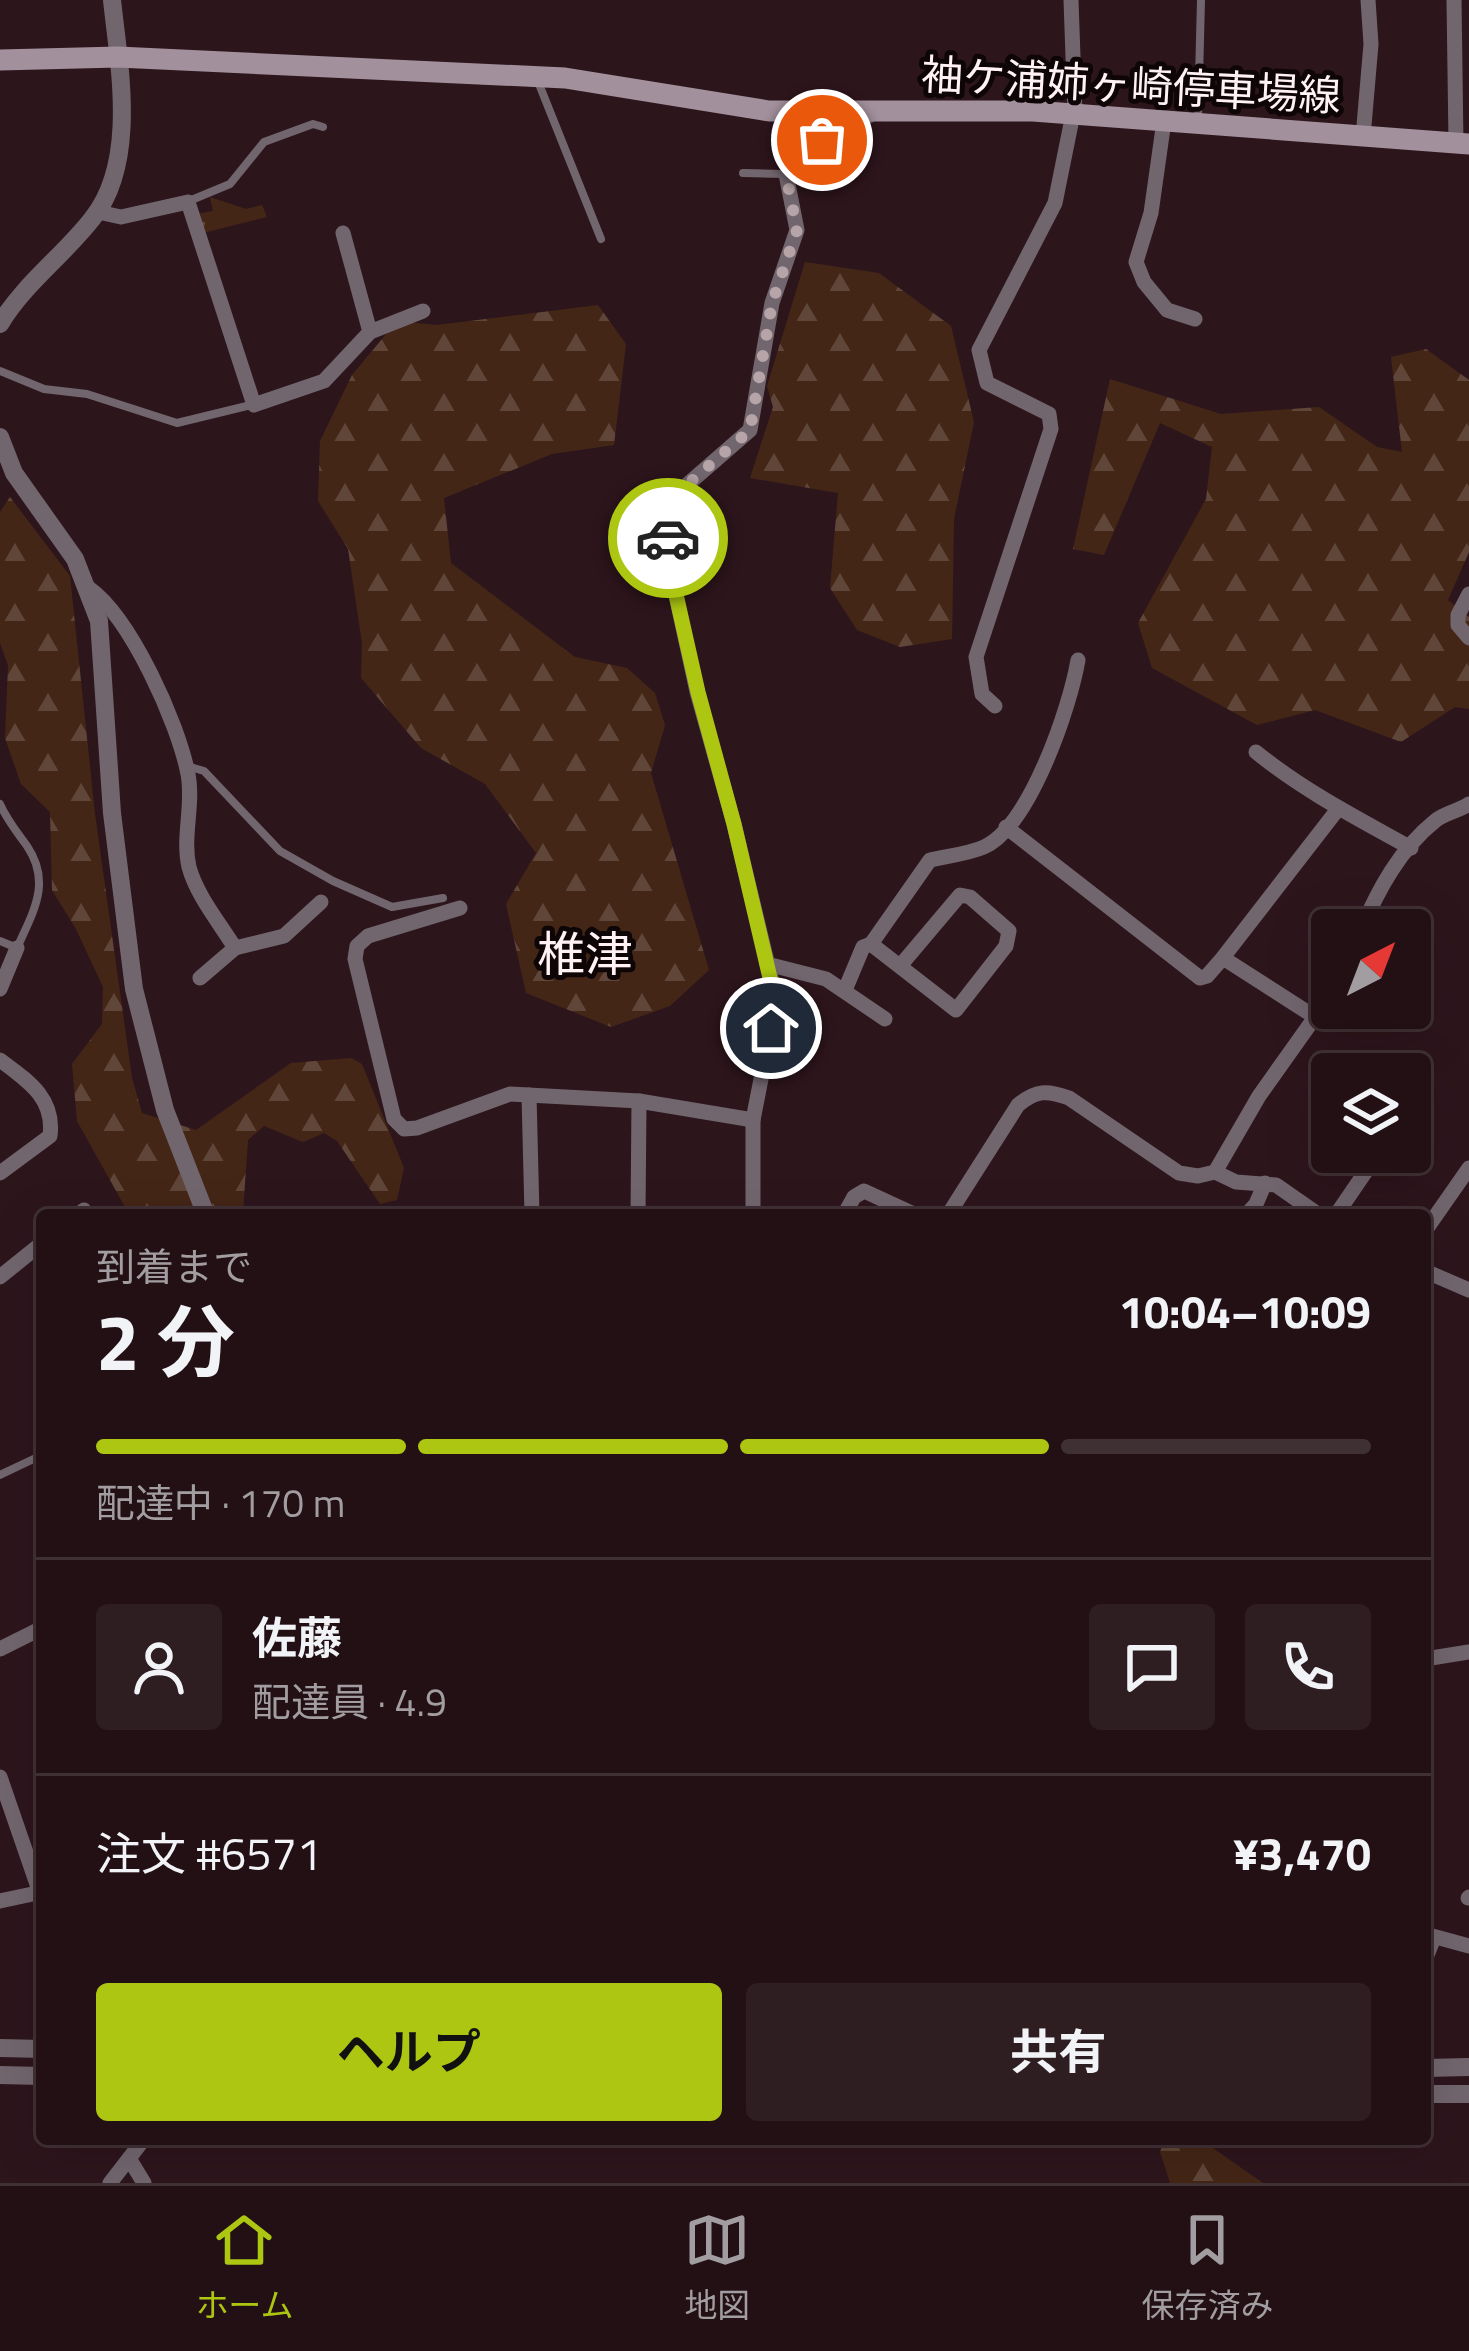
<!DOCTYPE html>
<html lang="ja">
<head>
<meta charset="utf-8">
<style>
	body { margin:0; font-family:"Titillium Web","Noto Sans JP",sans-serif; background:#2e1e22; color:#f1f3f6; height:100vh; display:flex; flex-direction:column; font-size:45px; white-space:nowrap }
	* { box-sizing:border-box; margin:0 }
	p { font-size:39px; color:#a29da0 }
	.icon { flex:none; width:66px; height:66px; fill:none; stroke:currentColor; stroke-width:2; stroke-linecap:round; stroke-linejoin:round }
	.map { position:relative; flex:1; overflow:hidden }
	.sheet { position:absolute; left:36px; top:1209px; width:1395px; height:936px; display:flex; flex-direction:column; background:#221015; border-radius:12px; box-shadow:0 12px 48px #0002,0 0 0 3px #3f3034 }
	.sheet>* { flex:none }
	.needle { width:78px; rotate:42deg }
	.controls { position:absolute; left:1311px; top:909px; display:grid; gap:24px }
	.controls a { display:grid; place-items:center; width:120px; height:120px; border-radius:12px; background:#221015; box-shadow:0 12px 48px #0002,0 0 0 3px #3f3034; font-size:60px }
	.pin { position:absolute; display:grid; place-items:center; width:102px; height:102px; color:#fff; margin:-51px; border:6px solid #fff; border-radius:50%; box-shadow:0 3px 12px #0007 }
	.courier { position:absolute; display:grid; place-items:center; width:120px; height:120px; margin:-60px; border:9px solid #acc611; border-radius:50%; background:#fff; color:#222; box-shadow:0 3px 15px #0007 }
	.summary em { font-style:normal; font-weight:700 }
	.summary div { display:flex; flex-direction:column-reverse }
	.summary { display:flex; align-items:center; justify-content:space-between; height:204px; padding:0 60px }
	h1 { font-size:78px; font-weight:700; line-height:90px }
	.bar { display:grid; grid-template-columns:repeat(4,1fr); gap:18px 12px; align-content:center; height:144px; padding:0 60px }
	.bar i { height:15px; border-radius:9px; background:#3f3034 }
	.bar .active { background:#acc611 }
	.bar p { grid-column:span 4 }
	.line { display:flex; align-items:center; gap:30px; padding:0 60px; border-top:3px solid #3f3034 }
	.line div { flex:1 }
	.round { display:grid; place-items:center; flex:none; width:126px; height:126px; border-radius:12px; background:#2e1e22 }
	.primary-button { display:flex; gap:24px; margin-top:auto; padding:24px 60px }
	.primary-button a { flex:1; height:138px; border-radius:12px; background:#acc611; color:#111; font-size:48px; font-weight:700; line-height:138px; text-align:center }
	.primary-button a+a { background:#2e1e22; color:#f1f3f6 }
	.menu { display:flex; justify-content:space-around; align-items:center; height:168px; border-top:3px solid #3f3034; background:#221015; font-size:33px; color:#a29da0 }
	.menu a { display:grid; justify-items:center; gap:6px }
	.menu .active { color:#acc611 }
	.map>svg:first-child { display:block }
	.grass { fill:url(#grass-tufts) }
	.forest { fill:url(#forest-firs) }
	.lines { fill:none; stroke-linecap:round; stroke-linejoin:round }
	.service { stroke:#72666e; stroke-width:8 }
	.minor { stroke:#72666e; stroke-width:15 }
	.tertiary { stroke:#72666e; stroke-width:18 }
	.secondary { stroke:#a2909c; stroke-width:21 }
	.done { stroke:#b6a4a8; stroke-width:12; stroke-dasharray:0 21.6 }
	.route { stroke:#acc611; stroke-width:15 }
	.labels { text-anchor:middle; stroke-width:10; stroke-linejoin:round; paint-order:stroke }
	.street-label { font-size:42px; fill:#fff1f4; stroke:#0e0507 }
	.quarter-label { font-size:48px; fill:#fff1f4; stroke:#0e0507 }
</style>
</head>
<body>
<div class="map">
<svg width="1469" height="2183" viewBox="0 0 1469 2183">
	<defs>
		<pattern id="grass-tufts" width="24" height="20" patternUnits="userSpaceOnUse" patternTransform="scale(3)"><rect width="24" height="20" fill="#442616"/><path d="M3 7l-1-3M5 7V3M7 7l1-3M15 17l-1-3M17 17v-4M19 17l1-3" fill="none" stroke="#604638"/></pattern>
		<pattern id="forest-firs" width="22" height="20" patternUnits="userSpaceOnUse" patternTransform="scale(3)"><rect width="22" height="20" fill="#442616"/><path d="M5 1l3.5 6h-7zM16 11l3.5 6h-7z" fill="#604638"/></pattern>
	</defs>
	<rect width="100%" height="100%" fill="#2d151c"/>
	<!-- grass -->
	<polygon class="grass" points="210,197 246,209 262,205 267,217 203,233 196,214 213,211"/>
	<!-- forest -->
	<g class="forest">
		<polygon points="805,262 879,273 951,326 974,422 954,519 952,639 900,647 857,630 830,588 838,493 750,478 773,407 767,386"/>
		<polygon points="598,305 626,344 614,445 552,454 444,498 451,563 575,657 627,668 655,693 665,725 651,773 709,970 670,1006 611,1027 526,993 506,904 536,853 485,784 421,748 361,678 362,643 348,549 318,501 320,441 352,375 397,321 437,325"/>
		<polygon points="1426,349 1469,380 1469,552 1448,600 1469,617 1469,709 1455,707 1401,742 1315,710 1257,725 1152,668 1138,623 1206,499 1212,447 1160,423 1104,555 1073,549 1110,379 1221,414 1319,407 1377,447 1402,452 1391,357"/>
		<polygon points="10,497 70,576 95,814 132,1078 142,1113 196,1130 291,1063 351,1058 362,1064 404,1168 397,1200 380,1204 337,1141 324,1133 303,1142 264,1126 248,1140 243,1212 140,1215 125,1207 77,1121 72,1064 102,1024 103,987 76,929 52,890 50,812 21,784 5,738 8,665 0,643 0,512"/>
		<polygon points="1164,2139 1200,2139 1263,2183 1170,2183 1160,2152"/>
	</g>
	<g class="lines">
		<!-- service -->
		<g class="service">
			<polyline points="537,79 601,239"/>
			<polyline points="1198,118 1201,0"/>
			<polyline points="743,173 785,174"/>
			<polyline points="189,201 230,184 264,142 313,124 323,127"/>
			<polyline points="0,371 44,389 87,394 177,423 251,405"/>
			<polyline points="187,766 204,771 280,851 333,881 392,907 443,898"/>
			<path d="M0 804C7 820 17 832 27 846 52 883 33 912 17 948L0 941"/>
			<polyline points="0,1475 42,1455"/>
		</g>
		<!-- minor -->
		<g class="minor">
			<polyline points="1071,0 1075,114"/>
			<polyline points="1454,0 1456,143"/>
			<polyline points="1164,121 1151,213 1136,262 1144,282 1167,310 1195,319"/>
			<polyline points="1363,137 1371,44 1368,0"/>
			<polyline points="98,212 121,217 188,202 254,405 324,381 370,332 423,311"/>
			<polyline points="343,233 370,332"/>
			<path d="M89 588C131 618 178 723 188 774 194 804 182 837 189 867 197 896 219 922 235 948"/>
			<polyline points="1469,594 1458,615 1458,625 1469,638"/>
			<polyline points="995,706 982,694 976,657 1051,429 1049,414 987,383 979,350 1055,203 1073,114"/>
			<path d="M1256 752C1304 791 1357 818 1411 848"/>
			<polyline points="1006,827 1200,978 1207,976 1221,960 1338,809"/>
			<polyline points="460,908 368,936 357,946 355,959 394,1119 404,1129 417,1128 510,1094 639,1101 753,1120"/>
			<path d="M1361 930C1378 890 1400 849 1435 821 1444 813 1459 811 1469 804"/>
			<path d="M871 944 930 860C947 856 968 854 984 847 1030 826 1070 707 1078 660"/>
			<polyline points="1223,958 1315,1017"/>
			<polyline points="767,964 826,979 885,1019"/>
			<polyline points="200,978 235,948 284,936 321,902"/>
			<polyline points="0,989 17,948"/>
			<polyline points="845,990 863,947 871,944 956,1010 1006,946 1009,931 970,897 960,895 900,966"/>
			<path d="M0 1060C28 1081 55 1098 50 1136L0 1173"/>
			<polyline points="529,1095 532,1215"/>
			<polyline points="1215,1172 1236,1182 1276,1185 1319,1215"/>
			<polyline points="77,1215 84,1210"/>
			<polyline points="638,1215 639,1101"/>
			<polyline points="753,1215 753,1120 771,1028 771,978 734,824 697,692 670,568 668,533 669,520 688,484 750,430 772,303 797,230 786,174 822,140 872,114"/>
			<polyline points="844,1215 854,1197 864,1191 916,1215"/>
			<path d="M948 1215 1018 1105C1036 1090 1047 1090 1069 1098L1179 1173 1198 1176 1215 1172 1259 1096 1313 1020 1332 980"/>
			<polyline points="1246,1215 1256,1204 1265,1183"/>
			<polyline points="1336,1215 1377,1155"/>
			<polyline points="1425,1231 1469,1168"/>
			<polyline points="1425,1271 1469,1290"/>
			<polyline points="0,1277 42,1243"/>
			<polyline points="0,1649 42,1628"/>
			<polyline points="1425,1659 1469,1652"/>
			<polyline points="0,1777 40,1893 42,1910"/>
			<polyline points="1468,1898 1469,1897"/>
			<polyline points="0,1901 42,1892"/>
			<polyline points="1425,1934 1469,1946"/>
			<polyline points="1425,1960 1434,1938"/>
			<polyline points="130,2160 144,2183"/>
			<polyline points="110,2183 144,2139"/>
		</g>
		<!-- tertiary -->
		<g class="tertiary">
			<path d="M0 324C24 284 63 256 92 219 138 162 119 66 112 0"/>
			<polyline points="0,437 14,473 75,559 99,621 112,813 134,989 165,1110 206,1215"/>
			<polyline points="0,2048 42,2049"/>
			<polyline points="1425,2068 1469,2067"/>
			<polyline points="0,2075 42,2076"/>
			<polyline points="1425,2094 1469,2094"/>
		</g>
		<!-- secondary -->
		<polyline class="secondary" points="0,60 118,57 565,78 769,111 1033,111 1469,144"/>
	</g>
	<g class="lines">
		<!-- done -->
		<polyline class="done" points="668,538 669,520 688,484 750,430 772,303 797,230 786,174 822,140"/>
		<!-- route -->
		<polyline class="route" points="668,538 670,568 698,692 734,824 770,978 771,1028"/>
	</g>
	<g class="labels">
		<!-- street labels -->
		<g class="street-label">
			<text transform="translate(1131 85) rotate(3)" y="15">袖ケ浦姉ヶ崎停車場線</text>
		</g>
		<!-- quarter labels -->
		<g class="quarter-label">
			<text x="585" y="971">椎津</text>
		</g>
	</g>
</svg>
<div class="controls">
<a><svg class="needle" viewBox="-14 -14 28 28"><path d="M0-13l5 13h-10z" fill="#e53935"/><path d="M0 13l5-13h-10z" fill="#a29da0"/></svg></a>
<a><svg class="icon" aria-label="layers" viewBox="0 0 24 24"><path d="M12 4l9 5-9 5-9-5zM3 14l9 5 9-5"/></svg></a>
</div>
<div class="pin" style="left:822px;top:140px;background:#ea580c"><svg class="icon" aria-label="bag" viewBox="0 0 24 24"><path d="M5 8h14l-1 12H6zM9 8a3 3 0 0 1 6 0"/></svg></div>
<div class="pin" style="left:771px;top:1028px;background:#1f2937"><svg class="icon" aria-label="home" viewBox="0 0 24 24"><path d="M3 11l9-7 9 7M6 9v11h12V9"/></svg></div>
<div class="courier" style="left:668px;top:538px"><svg class="icon" aria-label="car" viewBox="0 0 24 24"><path d="M5 17H2v-5l4-1 3-4h7l3 4 3 1v5h-3M9 17h6M6 11h13"/><circle cx="7" cy="17" r="2"/><circle cx="17" cy="17" r="2"/></svg></div>
<section class="sheet">
<div class="summary"><div><h1>2 分</h1><p>到着まで</p></div><em>10:04–10:09</em></div>
<div class="bar"><i class="active"></i><i class="active"></i><i class="active"></i><i></i><p>配達中 · 170 m</p></div>
<div class="line" style="height:216px"><a class="round"><svg class="icon" aria-label="person" viewBox="0 0 24 24"><circle cx="12" cy="8" r="4"/><path d="M4 21q1-7 8-7t8 7"/></svg></a><div><b>佐藤</b><p>配達員 · 4.9</p></div><a class="round"><svg class="icon" aria-label="chat" viewBox="0 0 24 24"><path d="M4 5h16v11H9l-5 4z"/></svg></a><a class="round"><svg class="icon" aria-label="phone" viewBox="0 0 24 24"><path d="M5 4h4l2 5-3 2q2 4 5 5l2-3 5 2v4C11 20 4 13 5 4z"/></svg></a></div>
<div class="line" style="height:156px"><div>注文 #6571</div><b>¥3,470</b></div>
<div class="primary-button"><a>ヘルプ</a><a>共有</a></div>
</section>
</div>
<nav class="menu">
<a class="active"><svg class="icon" aria-label="home" viewBox="0 0 24 24"><path d="M3 11l9-7 9 7M6 9v11h12V9"/></svg>ホーム</a>
<a><svg class="icon" aria-label="map" viewBox="0 0 24 24"><path d="M3 6l6-2 6 2 6-2v14l-6 2-6-2-6 2zM9 4v14M15 6v14"/></svg>地図</a>
<a><svg class="icon" aria-label="saved" viewBox="0 0 24 24"><path d="M7 4h10v16l-5-4-5 4z"/></svg>保存済み</a>
</nav>
</body>
</html>
